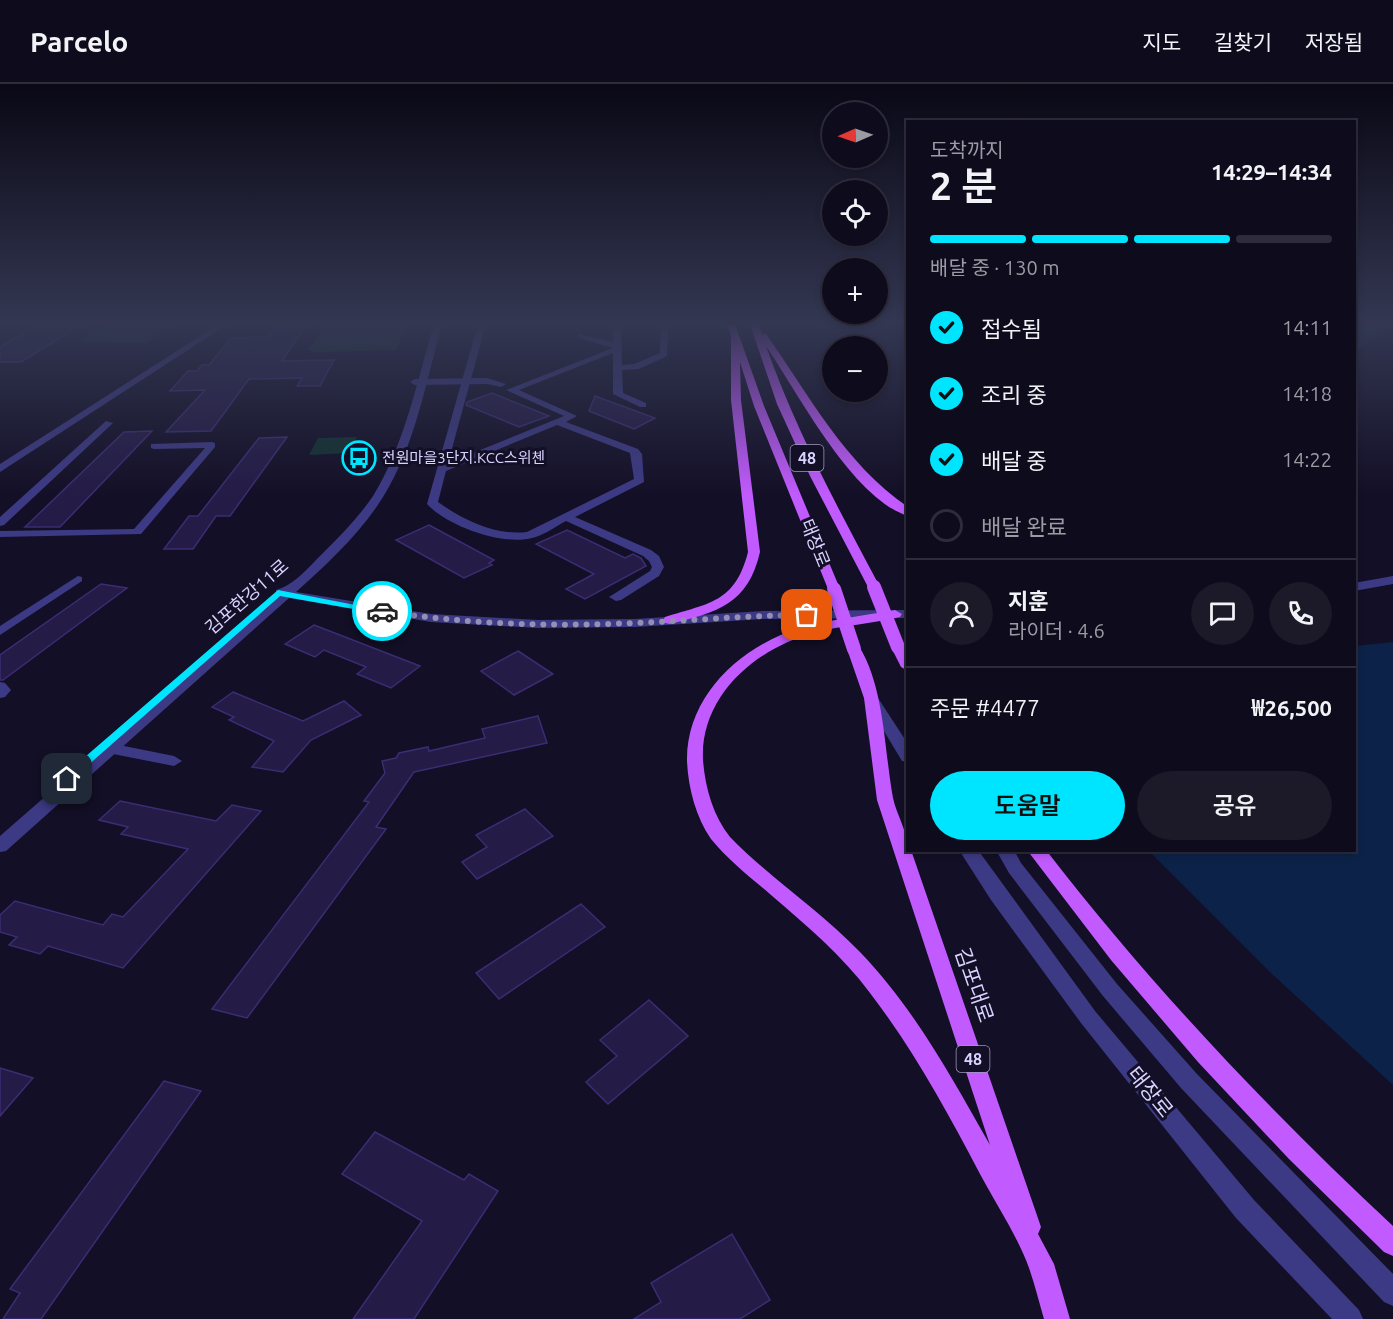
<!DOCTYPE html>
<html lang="ko">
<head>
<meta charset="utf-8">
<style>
	body { margin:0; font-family:Ubuntu,"Noto Sans KR",sans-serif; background:#1c1929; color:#f1f3f6; height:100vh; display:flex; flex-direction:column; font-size:22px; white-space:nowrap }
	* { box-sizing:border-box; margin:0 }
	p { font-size:20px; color:#9b9ba3 }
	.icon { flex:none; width:33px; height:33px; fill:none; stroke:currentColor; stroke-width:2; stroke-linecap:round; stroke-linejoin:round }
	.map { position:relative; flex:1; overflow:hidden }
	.drawer { position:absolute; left:906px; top:36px; width:450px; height:732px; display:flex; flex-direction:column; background:#0e0b1c; border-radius:0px; box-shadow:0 3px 9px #0003,0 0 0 2px #2e2b3b }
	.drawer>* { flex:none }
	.needle { width:39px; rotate:268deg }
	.controls { position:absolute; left:822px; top:18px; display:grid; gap:12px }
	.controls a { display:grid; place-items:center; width:66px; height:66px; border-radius:50%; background:#0e0b1c; box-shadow:0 3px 9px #0003,0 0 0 2px #2e2b3b; font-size:30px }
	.pin { position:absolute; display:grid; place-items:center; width:51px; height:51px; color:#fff; margin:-26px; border-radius:12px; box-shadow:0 3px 9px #0006 }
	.courier { position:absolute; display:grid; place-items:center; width:60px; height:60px; margin:-30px; border:4px solid #00e5ff; border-radius:50%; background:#fff; color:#222; box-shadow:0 2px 8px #0007 }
	.headline em { font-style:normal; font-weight:600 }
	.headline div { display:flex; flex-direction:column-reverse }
	.headline { display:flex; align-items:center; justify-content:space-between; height:102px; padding:0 24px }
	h1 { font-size:39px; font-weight:600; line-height:45px }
	.bar { display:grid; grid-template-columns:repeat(4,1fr); gap:9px 6px; align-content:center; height:72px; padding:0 24px }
	.bar i { height:8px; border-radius:4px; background:#2e2b3b }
	.bar .current { background:#00e5ff }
	.bar p { grid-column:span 4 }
	.line { display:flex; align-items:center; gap:15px; padding:0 24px; border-top:2px solid #2e2b3b }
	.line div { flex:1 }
	.round { display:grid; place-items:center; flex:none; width:63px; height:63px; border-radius:32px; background:#1c1929 }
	ol { padding:0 24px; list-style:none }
	li { display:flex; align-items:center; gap:18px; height:66px }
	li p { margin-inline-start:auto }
	li .icon { padding:6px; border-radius:50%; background:#00e5ff; color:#111; stroke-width:4 }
	li:last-child { color:#9b9ba3 }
	li i { width:33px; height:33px; border:3px solid #2e2b3b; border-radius:50% }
	.action { display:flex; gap:12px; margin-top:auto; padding:12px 24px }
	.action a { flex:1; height:69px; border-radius:36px; background:#00e5ff; color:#111; font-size:24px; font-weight:600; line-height:69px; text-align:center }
	.action a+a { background:#1c1929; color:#f1f3f6 }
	header { display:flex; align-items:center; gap:36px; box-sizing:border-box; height:84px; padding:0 30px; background:#0e0b1c; border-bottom:2px solid #2e2b3b }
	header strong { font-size:28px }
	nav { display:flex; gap:33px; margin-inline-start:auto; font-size:21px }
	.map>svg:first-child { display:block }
	.green { fill:#12302f }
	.water { fill:#0c2248 }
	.building { fill:#241b47; stroke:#3b2d73; stroke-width:1.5 }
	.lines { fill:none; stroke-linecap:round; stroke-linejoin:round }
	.service { fill:#3d3a85; fill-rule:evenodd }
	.pedestrian { fill:#3d3a85; fill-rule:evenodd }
	.minor { fill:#3d3a85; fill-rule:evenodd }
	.tertiary { fill:#3d3a85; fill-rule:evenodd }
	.primary { fill:#c25bff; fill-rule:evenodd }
	.primary-bridge { stroke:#c25bff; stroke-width:14 }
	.route { fill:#00e5ff }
	.done { stroke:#948fb3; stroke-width:6; stroke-dasharray:0 10.8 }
	.labels { text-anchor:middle; stroke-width:6; stroke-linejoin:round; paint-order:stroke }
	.far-poi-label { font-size:15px; fill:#d9d4ff; stroke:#130f26; text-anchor:start }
	.shield { fill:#130f26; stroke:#9e99be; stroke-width:1.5 }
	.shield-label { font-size:16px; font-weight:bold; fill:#d9d4ff }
	.street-label { font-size:18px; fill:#d9d4ff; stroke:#130f26 }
	.near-street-label { font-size:21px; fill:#d9d4ff; stroke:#130f26 }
</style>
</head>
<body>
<header>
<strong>Parcelo</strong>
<nav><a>지도</a><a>길찾기</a><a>저장됨</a></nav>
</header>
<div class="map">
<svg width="1393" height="1235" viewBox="0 0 1393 1235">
	<rect width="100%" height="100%" fill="#130f26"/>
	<!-- green -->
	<g class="green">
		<polygon points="107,240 174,240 146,259 80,257"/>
		<polygon points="326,240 407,240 396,266 314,268 308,266"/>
		<polygon points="357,353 349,369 309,371 318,354"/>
	</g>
	<!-- water -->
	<g class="water">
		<polygon points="1358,240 1388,240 1355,270 1355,243"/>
		<polygon points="1393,558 1393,1001 1272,890 1149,767 1354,766 1355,562"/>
	</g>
	<!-- building -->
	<g class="building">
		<polygon points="39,240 81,241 21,278 0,278 0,263"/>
		<polygon points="279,240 307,240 282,277 334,276 320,302 297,302 302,294 249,295 211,347 166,348 205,306 170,307 188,287 197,287 202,281 209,281 231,254 268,253"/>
		<polygon points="492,309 549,332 519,343 466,321 467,318"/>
		<polygon points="595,312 655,334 634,345 589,327"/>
		<polygon points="152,347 60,443 25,443 124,348"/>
		<polygon points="287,353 230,432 216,432 193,465 164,465 189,432 198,432 259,354"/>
		<polygon points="429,441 494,476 489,479 492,481 464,494 396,456"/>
		<polygon points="567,446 625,474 633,470 641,474 646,482 585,515 566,505 594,490 536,460"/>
		<polygon points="101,500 127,504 3,596 0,596 0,571"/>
		<polygon points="314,541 420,582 391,604 357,590 366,583 324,566 315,573 285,560"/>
		<polygon points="518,567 553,590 514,611 481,587"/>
		<polygon points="233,608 303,637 344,617 361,631 311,656 283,688 252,683 274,657 229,636 234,633 212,623"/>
		<polygon points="538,632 547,659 414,688 376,743 386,745 247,934 212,925 369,718 364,717 385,689 382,677 396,674 399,669 428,663 429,667 485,654 482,645"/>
		<polygon points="120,717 216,737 232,721 261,727 123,884 48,862 40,870 9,861 17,853 0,848 0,831 15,817 103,841 112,830 123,833 188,765 121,750 128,743 99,736"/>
		<polygon points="525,725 553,752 477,795 462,778 487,763 476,751"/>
		<polygon points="581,820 605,843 499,915 476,889"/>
		<polygon points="649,916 688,952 608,1020 586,998 617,972 600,956"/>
		<polygon points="0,984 33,994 0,1032"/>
		<polygon points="164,997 201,1007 41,1235 3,1235 20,1209 10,1205"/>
		<polygon points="375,1048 464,1096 469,1090 498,1107 414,1235 353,1235 422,1137 342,1090"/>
		<polygon points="732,1150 770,1216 740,1235 634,1235 661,1218 651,1199"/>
	</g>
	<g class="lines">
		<!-- service -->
		<g class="service">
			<polygon points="106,337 113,339 4,441 0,442 0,433"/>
			<polygon points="212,358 215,359 215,363 141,450 0,453 0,447 134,445 205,364 154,365 151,364 151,360"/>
			<polygon points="78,492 82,493 82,497 0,551 0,542"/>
			<polygon points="0,598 5,599 11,606 5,613 0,614"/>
		</g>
		<!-- pedestrian -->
		<path class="pedestrian" d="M478 240H486L448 379 564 332 506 306 613 264 579 254V250L613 258V240H621L622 281 634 280 660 269 661 240H669L667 272 639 285 622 286 623 309 646 319V323H640L613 310V269L519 306 577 332 566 338 638 365 642 370 644 398 575 433 651 466 659 472 664 483 659 492 621 516 616 517 609 513 650 487 652 483 649 477 643 472 566 437C555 443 544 451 532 454 503 462 447 442 427 420ZM557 341 630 369 634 395 527 448C496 452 463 436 438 418L446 387Z"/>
		<!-- minor -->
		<g class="minor">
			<polygon points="219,240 228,240 0,388 0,380"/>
			<polygon points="487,294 506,300 501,303 487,300 415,301 410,298 415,295"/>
			<polygon points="109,659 174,672 182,677 174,682 103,668 101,664"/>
		</g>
		<!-- tertiary -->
		<g class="tertiary">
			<path d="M434 240H442C426 298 415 362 383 413 361 449 327 480 296 508L431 530 538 536 635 535 763 527 908 526V534L763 535 635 543 538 544 431 538 289 514 6 767 0 768V752L276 511V506C293 502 309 483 322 470 340 452 359 433 373 412 405 360 417 297 434 240Z"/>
			<polygon points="1393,492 1393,500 1354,507 1354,499"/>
			<polygon points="871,609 876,611 908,660 908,678 902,677 864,614"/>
			<polygon points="959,766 978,766 1095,927 1254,1116 1359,1226 1363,1235 1332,1235 1236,1134 1081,939 991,816"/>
			<polygon points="996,766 1014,766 1021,779 1117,900 1197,990 1393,1190 1393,1222 1384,1218 1181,1004 1103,912 1009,789"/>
		</g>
		<!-- primary -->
		<g class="primary">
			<path d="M727 240H735L764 322 840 505 834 509 828 505 754 322 740 278 741 316 760 468C748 520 718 528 670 540L665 539 663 536 665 533C709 519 735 519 748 468L731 316V252Z"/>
			<path d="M750 240H758L762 250H766C810 312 844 379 908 423V432C852 414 798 309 766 262 796 347 838 424 880 503L879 506H869L868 503 810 392 777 320Z"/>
			<path d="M895 526 902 530 900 533C872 540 842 541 814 549 756 564 700 612 703 676 705 703 713 732 730 753 770 794 819 826 860 868 914 924 952 994 990 1061L877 716 864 614 847 565 854 561 859 562C885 605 884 665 893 714 897 732 908 748 908 766H911L1041 1143 1038 1150 1054 1180 1070 1235H1044C1039 1218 1035 1201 1029 1184 1019 1155 995 1118 980 1090 947 1027 913 965 870 909 842 871 806 841 771 811 750 793 728 776 711 755 696 734 688 703 687 677 686 612 741 562 800 544 831 535 863 532 895 526Z"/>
			<polygon points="898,559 903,560 908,568 908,587 901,583 891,563"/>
			<path d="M1027 766H1046C1151 902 1268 1025 1393 1142V1172L1384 1168 1289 1075 1198 978 1111 876Z"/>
		</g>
		<!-- primary-bridge -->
		<g class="primary-bridge">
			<polyline points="874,503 898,563"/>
			<polyline points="834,505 854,565"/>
		</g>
	</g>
	<!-- sky -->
	<linearGradient id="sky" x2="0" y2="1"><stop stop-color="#0a0815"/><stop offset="0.58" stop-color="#333752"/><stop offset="1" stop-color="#333752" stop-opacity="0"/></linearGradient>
	<rect width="1393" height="412" fill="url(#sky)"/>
	<!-- route -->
	<polygon class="route" points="278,506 386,527 382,530 280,512 70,697 63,697 63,692"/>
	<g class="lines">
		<!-- done -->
		<path class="done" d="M382 527C465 540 550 543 633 539 691 537 749 531 807 531"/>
	</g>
	<!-- icons -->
	<defs>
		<symbol id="bus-ring" viewBox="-11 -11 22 22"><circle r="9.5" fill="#130f26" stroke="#00e5ff" stroke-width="1.5"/><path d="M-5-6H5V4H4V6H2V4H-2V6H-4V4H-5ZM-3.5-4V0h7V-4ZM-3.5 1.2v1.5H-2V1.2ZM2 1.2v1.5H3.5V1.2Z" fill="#00e5ff"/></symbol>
	</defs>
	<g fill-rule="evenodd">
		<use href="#bus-ring" x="340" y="355" width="38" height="38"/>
	</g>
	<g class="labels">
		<!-- far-poi labels -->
		<g class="far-poi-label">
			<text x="382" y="379">전원마을3단지.KCC스위첸</text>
		</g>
		<!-- shield labels -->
		<g class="shield">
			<rect x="790.5" y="361" width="33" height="26" rx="4.5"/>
			<rect x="956.5" y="962" width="33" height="26" rx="4.5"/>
		</g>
		<g class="shield-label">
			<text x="807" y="380">48</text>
			<text x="973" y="981">48</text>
		</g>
		<!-- street labels -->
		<g class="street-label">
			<text transform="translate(815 459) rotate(68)" y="6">태장로</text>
			<text transform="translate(247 513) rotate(-41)" y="6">김포한강11로</text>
		</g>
		<!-- near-street labels -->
		<g class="near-street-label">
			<text transform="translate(974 901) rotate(71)" y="7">김포대로</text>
			<text transform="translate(1150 1008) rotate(51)" y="7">태장로</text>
		</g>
	</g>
</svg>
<div class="controls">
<a><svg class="needle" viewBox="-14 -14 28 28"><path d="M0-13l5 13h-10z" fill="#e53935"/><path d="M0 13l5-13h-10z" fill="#9b9ba3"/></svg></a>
<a><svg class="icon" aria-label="locate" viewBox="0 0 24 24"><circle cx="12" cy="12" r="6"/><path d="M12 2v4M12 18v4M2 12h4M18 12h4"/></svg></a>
<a>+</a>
<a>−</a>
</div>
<div class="pin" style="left:807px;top:531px;background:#ea580c"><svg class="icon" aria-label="bag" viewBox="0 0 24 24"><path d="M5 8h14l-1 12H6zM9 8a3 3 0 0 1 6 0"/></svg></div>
<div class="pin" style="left:67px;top:695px;background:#1f2937"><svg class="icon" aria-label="home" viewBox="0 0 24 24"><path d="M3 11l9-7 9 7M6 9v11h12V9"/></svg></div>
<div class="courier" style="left:382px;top:527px"><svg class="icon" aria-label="car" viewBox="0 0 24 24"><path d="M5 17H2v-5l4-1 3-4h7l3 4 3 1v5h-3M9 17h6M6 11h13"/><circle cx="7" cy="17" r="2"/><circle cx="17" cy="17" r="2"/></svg></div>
<section class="drawer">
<div class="headline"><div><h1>2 분</h1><p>도착까지</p></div><em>14:29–14:34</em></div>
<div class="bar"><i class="current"></i><i class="current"></i><i class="current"></i><i></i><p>배달 중 · 130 m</p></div>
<ol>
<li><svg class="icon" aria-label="check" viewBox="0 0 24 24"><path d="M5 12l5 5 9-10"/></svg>접수됨<p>14:11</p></li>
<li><svg class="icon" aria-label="check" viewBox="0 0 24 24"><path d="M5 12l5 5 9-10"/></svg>조리 중<p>14:18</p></li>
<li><svg class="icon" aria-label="check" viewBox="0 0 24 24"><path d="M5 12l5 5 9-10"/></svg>배달 중<p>14:22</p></li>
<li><i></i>배달 완료</li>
</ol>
<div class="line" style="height:108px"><a class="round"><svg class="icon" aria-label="person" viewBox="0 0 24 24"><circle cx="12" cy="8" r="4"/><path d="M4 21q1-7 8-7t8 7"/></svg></a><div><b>지훈</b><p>라이더 · 4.6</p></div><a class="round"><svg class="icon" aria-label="chat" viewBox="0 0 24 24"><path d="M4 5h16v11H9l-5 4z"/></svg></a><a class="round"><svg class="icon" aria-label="phone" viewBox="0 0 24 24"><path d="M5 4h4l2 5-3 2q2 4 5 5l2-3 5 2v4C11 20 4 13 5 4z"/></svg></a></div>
<div class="line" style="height:78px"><div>주문 #4477</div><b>₩26,500</b></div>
<div class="action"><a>도움말</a><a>공유</a></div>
</section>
</div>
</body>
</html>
